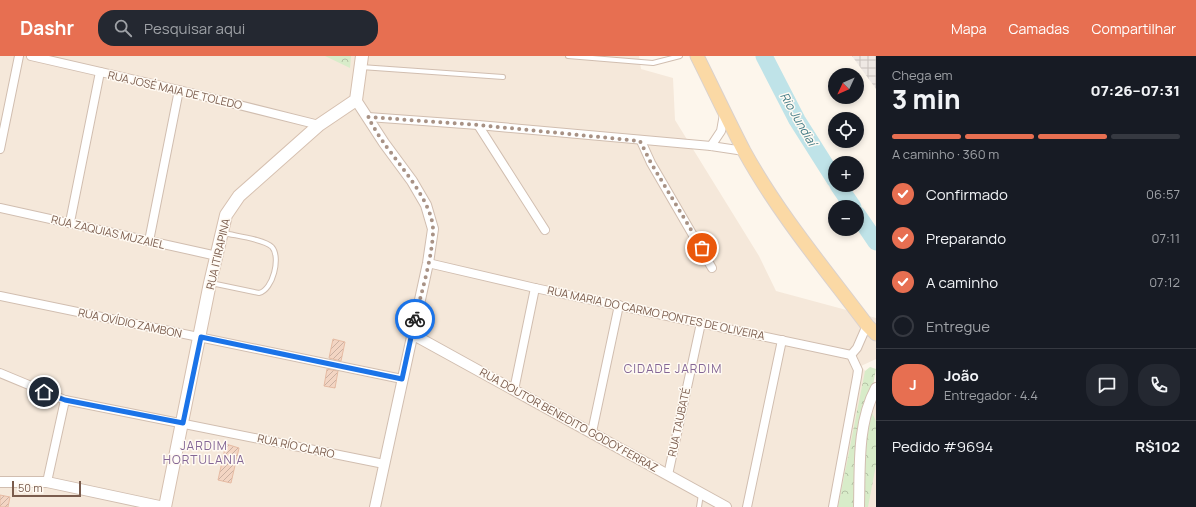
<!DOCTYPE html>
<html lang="pt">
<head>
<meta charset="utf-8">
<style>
	body { margin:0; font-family:Manrope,sans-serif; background:#242831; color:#f1f3f6; height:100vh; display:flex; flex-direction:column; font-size:15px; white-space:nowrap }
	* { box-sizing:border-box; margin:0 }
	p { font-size:13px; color:#9ea1a6 }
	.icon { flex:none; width:22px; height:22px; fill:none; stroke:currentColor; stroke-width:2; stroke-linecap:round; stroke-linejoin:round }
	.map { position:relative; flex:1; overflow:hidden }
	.panel { display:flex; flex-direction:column; background:#171b24; width:320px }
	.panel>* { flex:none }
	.needle { width:26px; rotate:226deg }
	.tools { position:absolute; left:828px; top:12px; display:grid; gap:8px }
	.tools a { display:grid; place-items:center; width:36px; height:36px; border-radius:50%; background:#171b24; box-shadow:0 2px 6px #0003; font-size:20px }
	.scale { position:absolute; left:12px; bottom:10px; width:69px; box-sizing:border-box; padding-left:4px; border:2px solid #7a5c4d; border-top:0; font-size:11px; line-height:14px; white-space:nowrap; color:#7a5c4d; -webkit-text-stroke:3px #fffaf3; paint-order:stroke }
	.pin { position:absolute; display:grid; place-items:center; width:34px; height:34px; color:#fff; margin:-17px; border:2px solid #fff; border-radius:50%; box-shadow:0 1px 4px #0007 }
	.courier { position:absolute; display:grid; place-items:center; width:40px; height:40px; margin:-20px; border:3px solid #1a73e8; border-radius:50%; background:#fff; color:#222; box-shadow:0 1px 5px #0007 }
	.head em { font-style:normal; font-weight:800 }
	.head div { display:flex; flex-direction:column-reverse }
	.head { display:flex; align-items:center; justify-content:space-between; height:68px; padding:0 16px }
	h1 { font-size:26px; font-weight:800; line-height:30px }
	.bar { display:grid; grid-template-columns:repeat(4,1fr); gap:6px 4px; align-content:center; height:48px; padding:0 16px }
	.bar i { height:5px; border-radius:3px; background:#363941 }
	.bar .current { background:#e76f51 }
	.bar p { grid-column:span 4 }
	.line { display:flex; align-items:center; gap:10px; padding:0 16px; border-top:1px solid #363941 }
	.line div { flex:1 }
	.round { display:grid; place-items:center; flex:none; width:42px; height:42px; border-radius:16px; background:#242831 }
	ol { padding:0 16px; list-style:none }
	li { display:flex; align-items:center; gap:12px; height:44px }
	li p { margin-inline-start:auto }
	li .icon { padding:4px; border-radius:50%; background:#e76f51; color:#fff; stroke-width:4 }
	li:last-child { color:#9ea1a6 }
	li i { width:22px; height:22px; border:2px solid #363941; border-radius:50% }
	header { display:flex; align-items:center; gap:24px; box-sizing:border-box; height:56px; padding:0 20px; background:#e76f51; color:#fff }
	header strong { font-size:19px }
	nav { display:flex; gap:22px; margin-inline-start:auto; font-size:14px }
	.search { width:280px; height:36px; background:#242831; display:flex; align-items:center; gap:10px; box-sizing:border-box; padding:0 14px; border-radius:16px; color:#9ea1a6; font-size:15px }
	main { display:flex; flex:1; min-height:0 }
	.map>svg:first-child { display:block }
	.residential { fill:#f5e8da }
	.industrial { fill:url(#industrial-grid) }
	.park { fill:url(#park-crowns) }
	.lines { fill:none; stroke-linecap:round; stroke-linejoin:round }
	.river { stroke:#bfe3e8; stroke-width:17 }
	.building { fill:url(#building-hatch); stroke:#e6bba3 }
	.service-casing { stroke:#d1beb0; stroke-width:6 }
	.minor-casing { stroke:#d1beb0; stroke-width:10 }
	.tertiary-casing { stroke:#d1beb0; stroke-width:12 }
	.secondary-casing { stroke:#d6c0b0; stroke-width:14 }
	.primary-casing { stroke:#dad1cd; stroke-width:15 }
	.service { stroke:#fff; stroke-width:4 }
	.minor { stroke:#fff; stroke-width:8 }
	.tertiary { stroke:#fff; stroke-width:10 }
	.secondary { stroke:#fff; stroke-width:12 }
	.primary { stroke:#fbd9a5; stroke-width:13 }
	.done { stroke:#a89285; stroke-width:4; stroke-dasharray:0 7.2 }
	.route { stroke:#1a73e8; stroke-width:5 }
	.labels { text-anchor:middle; stroke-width:3; stroke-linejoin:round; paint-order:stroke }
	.street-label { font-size:11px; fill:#7a5c4d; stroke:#fffaf3 }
	.water-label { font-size:12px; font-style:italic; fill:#437c86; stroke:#fffaf3 }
	.neighbourhood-label { font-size:12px; letter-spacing:1px; fill:#846695; stroke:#fffaf3 }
</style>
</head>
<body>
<header>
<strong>Dashr</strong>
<div class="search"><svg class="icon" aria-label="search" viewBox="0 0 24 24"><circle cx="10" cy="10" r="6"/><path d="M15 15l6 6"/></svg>Pesquisar aqui</div>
<nav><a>Mapa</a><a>Camadas</a><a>Compartilhar</a></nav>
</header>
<main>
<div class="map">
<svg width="876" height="451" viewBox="0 0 876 451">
	<defs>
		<pattern id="industrial-grid" width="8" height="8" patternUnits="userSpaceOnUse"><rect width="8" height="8" fill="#efe9e4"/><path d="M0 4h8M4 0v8" fill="none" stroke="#c7c0bb"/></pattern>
		<pattern id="park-crowns" width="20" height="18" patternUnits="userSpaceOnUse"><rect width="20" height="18" fill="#d8ecc9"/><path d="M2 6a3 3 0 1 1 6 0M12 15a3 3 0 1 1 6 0" fill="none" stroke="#b4c2a5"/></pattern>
		<pattern id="building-hatch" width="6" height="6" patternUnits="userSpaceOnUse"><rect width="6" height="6" fill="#f3d5c3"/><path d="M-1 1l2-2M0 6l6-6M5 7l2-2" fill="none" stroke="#cab0a1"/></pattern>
	</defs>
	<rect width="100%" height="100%" fill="#fdf6ec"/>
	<!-- residential -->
	<polygon class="residential" points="0,0 639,0 641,13 673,22 675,64 759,200 776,235 876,262 876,303 861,310 876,328 876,451 0,451"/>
	<!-- industrial -->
	<polygon class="industrial" points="852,0 876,0 876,33"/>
	<!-- park -->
	<g class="park">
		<polygon points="325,0 351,0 350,12"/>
		<polygon points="870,311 876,313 869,351 876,365 876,409 868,451 838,451 865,315"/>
	</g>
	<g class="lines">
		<!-- river -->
		<g class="river">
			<polyline points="764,0 797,64 835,124"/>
			<polyline points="838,129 853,151"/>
			<polyline points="857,158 876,186"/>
		</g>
	</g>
	<!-- building -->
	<g class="building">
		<polygon points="333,283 345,286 341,305 329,302"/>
		<polygon points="327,313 338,315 335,332 324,330"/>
		<polygon points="226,388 239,392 231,427 218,424"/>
		<polygon points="0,439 10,441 8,451 0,451"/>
	</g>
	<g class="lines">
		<defs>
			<g id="service">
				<polyline points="568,0 653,7 680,0"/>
				<polyline points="361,11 503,21"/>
				<path d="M211 227 259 237C273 234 281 201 272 191 264 183 236 180 224 177"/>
				<polyline points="699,451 701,438"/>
			</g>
			<g id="minor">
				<polyline points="31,0 179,34 319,69"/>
				<polyline points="368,61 478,69 711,90 744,95"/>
				<polyline points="478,69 545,174"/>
				<polyline points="641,85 651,107 712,212"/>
				<polyline points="711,90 721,75 724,58"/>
				<polyline points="0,93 19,0"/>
				<polyline points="0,152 217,200"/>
				<polyline points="70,166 100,16"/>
				<polyline points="149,185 179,34"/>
				<polyline points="428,207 535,232 851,299"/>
				<polyline points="0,240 402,323"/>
				<polyline points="851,299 857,292 867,269"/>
				<polyline points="0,317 65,344 384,408"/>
				<polyline points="514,334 535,232"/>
				<polyline points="592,376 619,249"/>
				<polyline points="668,419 701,267"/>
				<polyline points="47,426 65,344"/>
				<polyline points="747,451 782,284"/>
				<polyline points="833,451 857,321 858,314 851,299"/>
			</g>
			<g id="tertiary">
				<polyline points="356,44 384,87 412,125 426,149 433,173 428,207 375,451"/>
				<polyline points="412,278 726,451"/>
				<polyline points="0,426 47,426 164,451"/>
				<path d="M859 451C860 412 857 367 876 332"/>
			</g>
			<polyline id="secondary" points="165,451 210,227 226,159 239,140 319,69 356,44 362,0"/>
			<path id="primary" d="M697 0C713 32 728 64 744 95 778 157 825 213 867 269L876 278"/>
		</defs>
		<!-- service casing -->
		<use href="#service" class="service-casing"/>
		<!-- minor casing -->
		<use href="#minor" class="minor-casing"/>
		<!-- tertiary casing -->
		<use href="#tertiary" class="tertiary-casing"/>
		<!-- secondary casing -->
		<use href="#secondary" class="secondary-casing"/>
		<!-- primary casing -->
		<use href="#primary" class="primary-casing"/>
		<!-- service -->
		<use href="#service" class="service"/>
		<!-- minor -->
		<use href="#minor" class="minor"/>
		<!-- tertiary -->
		<use href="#tertiary" class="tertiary"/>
		<!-- secondary -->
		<use href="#secondary" class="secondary"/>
		<!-- primary -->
		<use href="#primary" class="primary"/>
	</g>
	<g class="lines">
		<!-- done -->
		<path class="done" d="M415 263C421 238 433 199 433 174 433 146 399 109 384 87 378 79 373 70 368 61L478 69 640 85 651 107 702 192"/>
		<!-- route -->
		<polyline class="route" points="44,336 65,344 183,367 201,281 402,323 415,263"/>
	</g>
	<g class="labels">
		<!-- street labels -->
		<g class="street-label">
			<text transform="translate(175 34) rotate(13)" y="4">RUA JOSÉ MAIA DE TOLEDO</text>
			<text transform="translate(108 176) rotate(13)" y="4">RUA ZAQUIAS MUZAIEL</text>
			<text transform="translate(218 198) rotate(-77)" y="4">RUA ITIRAPINA</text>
			<text transform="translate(656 257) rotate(12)" y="4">RUA MARIA DO CARMO PONTES DE OLIVEIRA</text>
			<text transform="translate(130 267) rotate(12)" y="4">RUA OVÍDIO ZAMBON</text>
			<text transform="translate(569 364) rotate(29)" y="4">RUA DOUTOR BENEDITO GODOY FERRAZ</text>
			<text transform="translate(679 366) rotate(-78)" y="4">RUA TAUBATÉ</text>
			<text transform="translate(296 390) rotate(12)" y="4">RUA RÍO CLARO</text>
		</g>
		<!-- water labels -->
		<g class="water-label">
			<text transform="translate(798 63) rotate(60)" y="4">Rio Jundiaí</text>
		</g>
		<!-- neighbourhood labels -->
		<g class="neighbourhood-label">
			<text x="673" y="317">CIDADE JARDIM</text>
			<text x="204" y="394">JARDIM<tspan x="204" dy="14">HORTULANIA</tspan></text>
		</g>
	</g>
</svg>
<div class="tools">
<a><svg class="needle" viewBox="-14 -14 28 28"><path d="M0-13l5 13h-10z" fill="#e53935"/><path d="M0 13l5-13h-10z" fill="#9ea1a6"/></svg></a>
<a><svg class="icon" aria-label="locate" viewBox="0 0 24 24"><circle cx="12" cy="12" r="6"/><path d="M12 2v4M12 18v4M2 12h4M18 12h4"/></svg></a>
<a>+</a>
<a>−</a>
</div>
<div class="scale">50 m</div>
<div class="pin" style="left:702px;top:192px;background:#ea580c"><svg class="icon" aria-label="bag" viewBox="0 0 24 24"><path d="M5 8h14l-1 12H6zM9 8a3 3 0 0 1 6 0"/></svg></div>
<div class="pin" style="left:44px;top:336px;background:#1f2937"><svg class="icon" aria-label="home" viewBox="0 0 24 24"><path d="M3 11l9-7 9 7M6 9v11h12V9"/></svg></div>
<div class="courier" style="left:415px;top:263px"><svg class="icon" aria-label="bike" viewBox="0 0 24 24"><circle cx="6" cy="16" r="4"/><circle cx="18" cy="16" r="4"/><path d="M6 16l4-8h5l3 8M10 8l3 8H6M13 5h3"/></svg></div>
</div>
<section class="panel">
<div class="head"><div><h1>3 min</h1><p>Chega em</p></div><em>07:26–07:31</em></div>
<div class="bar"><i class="current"></i><i class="current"></i><i class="current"></i><i></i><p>A caminho · 360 m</p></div>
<ol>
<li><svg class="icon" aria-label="check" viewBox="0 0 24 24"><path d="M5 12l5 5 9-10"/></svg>Confirmado<p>06:57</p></li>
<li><svg class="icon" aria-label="check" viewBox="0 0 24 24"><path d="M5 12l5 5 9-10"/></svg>Preparando<p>07:11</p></li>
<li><svg class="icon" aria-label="check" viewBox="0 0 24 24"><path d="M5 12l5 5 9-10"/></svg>A caminho<p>07:12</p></li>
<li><i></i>Entregue</li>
</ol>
<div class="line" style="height:72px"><b class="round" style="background:#e76f51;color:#fff">J</b><div><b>João</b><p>Entregador · 4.4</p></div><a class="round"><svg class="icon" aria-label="chat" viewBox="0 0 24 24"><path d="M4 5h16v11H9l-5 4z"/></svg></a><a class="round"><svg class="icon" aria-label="phone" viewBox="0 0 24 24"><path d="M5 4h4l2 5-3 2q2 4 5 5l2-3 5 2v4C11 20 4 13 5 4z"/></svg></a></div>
<div class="line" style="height:52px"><div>Pedido #9694</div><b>R$102</b></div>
</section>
</main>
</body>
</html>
